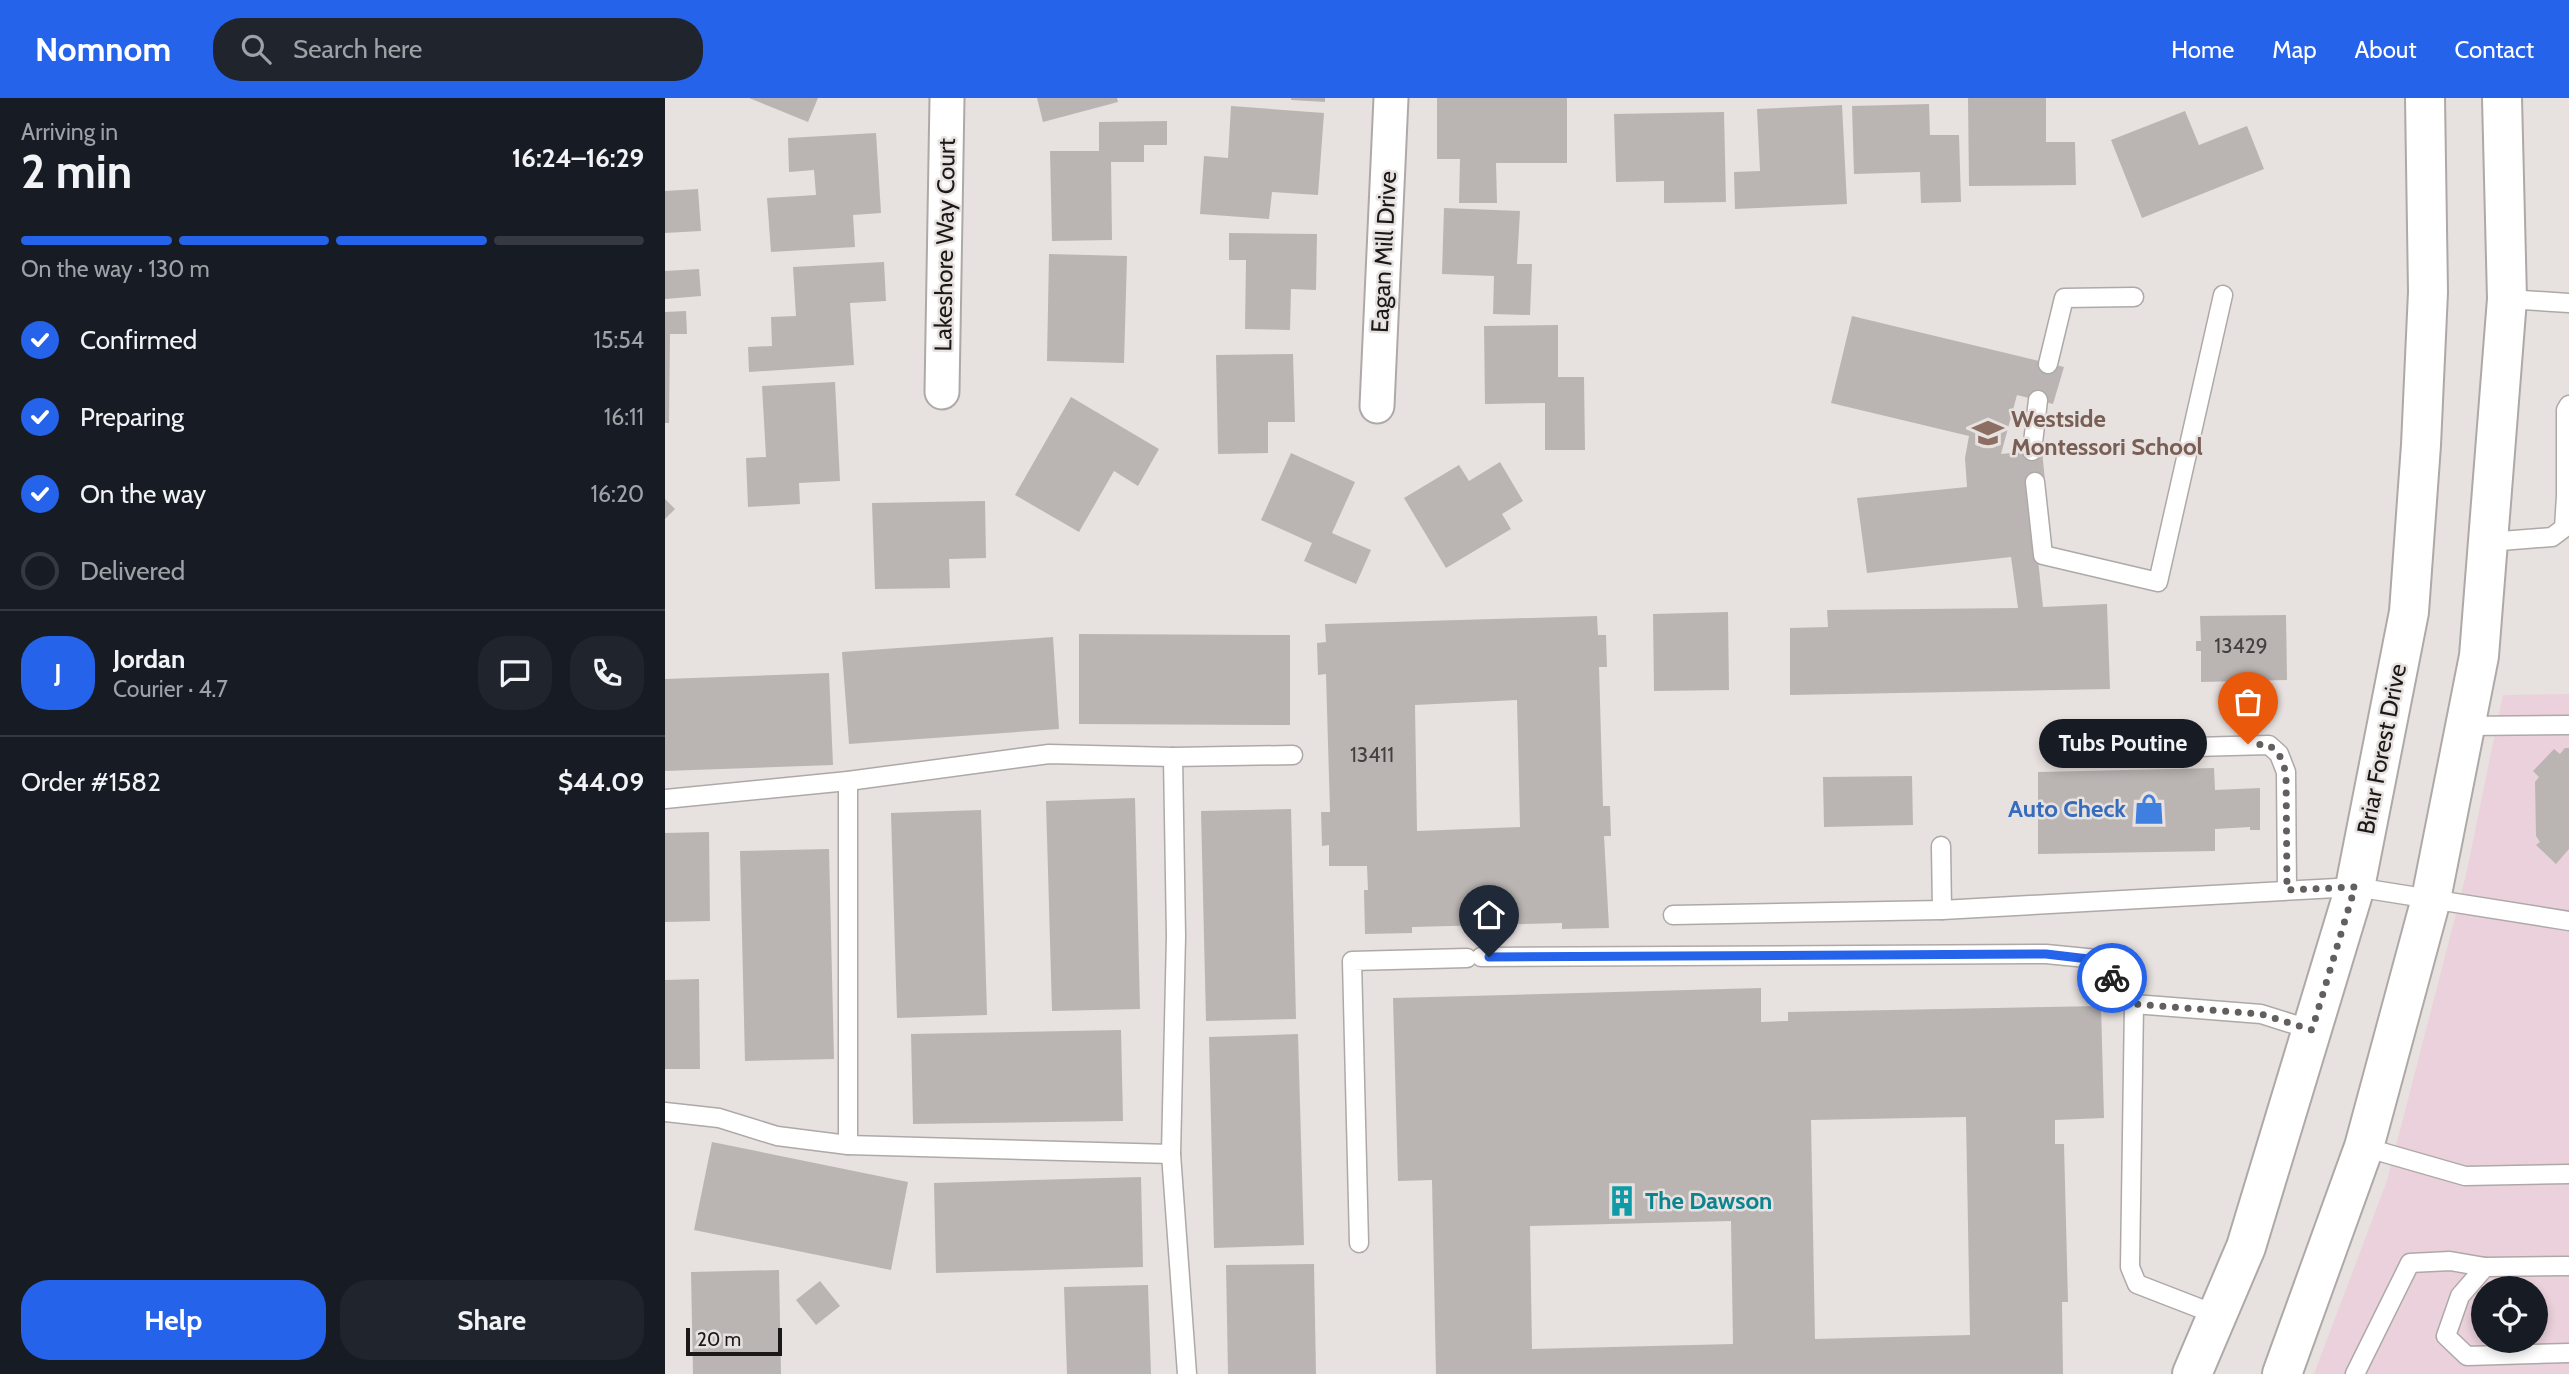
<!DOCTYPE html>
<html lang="en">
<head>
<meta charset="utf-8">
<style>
	body { margin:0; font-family:Cabin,sans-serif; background:#20242c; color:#f1f3f6; height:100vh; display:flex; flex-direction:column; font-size:26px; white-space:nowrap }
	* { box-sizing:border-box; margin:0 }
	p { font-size:23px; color:#9ea1a6 }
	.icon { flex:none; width:38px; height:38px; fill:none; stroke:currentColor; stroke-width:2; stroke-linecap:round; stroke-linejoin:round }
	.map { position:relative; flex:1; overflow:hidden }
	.sheet { display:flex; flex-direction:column; background:#171b24; width:665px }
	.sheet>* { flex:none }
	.tools { position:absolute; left:1806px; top:1178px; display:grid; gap:14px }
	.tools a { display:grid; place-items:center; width:77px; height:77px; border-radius:50%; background:#171b24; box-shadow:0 4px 10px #0003; font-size:35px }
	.scale { position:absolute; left:21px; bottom:18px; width:96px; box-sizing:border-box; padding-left:7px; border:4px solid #1b1918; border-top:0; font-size:19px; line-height:24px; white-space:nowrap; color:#1b1918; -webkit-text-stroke:5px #e7e1df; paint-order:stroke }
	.pin { position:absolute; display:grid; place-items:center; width:60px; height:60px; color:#fff; margin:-72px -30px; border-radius:50% 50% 50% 0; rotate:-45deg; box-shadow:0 0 7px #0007 }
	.pin .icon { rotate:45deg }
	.courier { position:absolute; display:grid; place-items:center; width:70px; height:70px; margin:-35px; border:5px solid #2563eb; border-radius:50%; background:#fff; color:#222; box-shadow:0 2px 9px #0007 }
	.bubble { position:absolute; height:49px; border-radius:24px; background:#171b24; box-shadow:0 4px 10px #0003; font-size:23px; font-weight:700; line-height:49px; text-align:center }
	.overview em { font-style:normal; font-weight:700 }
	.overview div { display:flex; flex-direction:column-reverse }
	.overview { display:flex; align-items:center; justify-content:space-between; height:119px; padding:0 21px }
	h1 { font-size:46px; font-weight:700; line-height:52px }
	.bar { display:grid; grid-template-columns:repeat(4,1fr); gap:10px 7px; align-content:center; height:84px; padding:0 21px }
	.bar i { height:9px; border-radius:5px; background:#363941 }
	.bar .current { background:#2563eb }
	.bar p { grid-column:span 4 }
	.line { display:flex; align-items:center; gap:18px; padding:0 21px; border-top:2px solid #363941 }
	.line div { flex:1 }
	.round { display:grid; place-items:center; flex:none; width:74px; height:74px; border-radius:28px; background:#20242c }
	ol { padding:0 21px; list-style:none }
	li { display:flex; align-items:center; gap:21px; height:77px }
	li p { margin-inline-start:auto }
	li .icon { padding:7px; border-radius:50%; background:#2563eb; color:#fff; stroke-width:4 }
	li:last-child { color:#9ea1a6 }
	li i { width:38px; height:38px; border:4px solid #363941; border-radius:50% }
	.button { display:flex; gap:14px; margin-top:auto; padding:14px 21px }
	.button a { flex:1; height:80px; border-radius:28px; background:#2563eb; color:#fff; font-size:28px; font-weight:700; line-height:80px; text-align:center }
	.button a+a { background:#20242c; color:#f1f3f6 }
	header { display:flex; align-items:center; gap:42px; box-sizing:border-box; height:98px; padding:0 35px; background:#2563eb; color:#fff }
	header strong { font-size:33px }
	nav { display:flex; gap:38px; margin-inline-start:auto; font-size:24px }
	.search { width:490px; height:63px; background:#20242c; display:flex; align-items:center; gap:18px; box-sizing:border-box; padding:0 24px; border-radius:28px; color:#9ea1a6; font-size:26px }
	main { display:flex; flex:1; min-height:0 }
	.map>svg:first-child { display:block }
	.commercial { fill:#ead1db; fill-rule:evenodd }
	.building { fill:#bab5b3; fill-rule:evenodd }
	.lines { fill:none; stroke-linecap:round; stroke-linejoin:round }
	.lane-casing { stroke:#aea9a7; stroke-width:21 }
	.street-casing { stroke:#aea9a7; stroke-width:37 }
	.secondary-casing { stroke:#aea9a7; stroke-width:42 }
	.lane { stroke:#fff; stroke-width:18 }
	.street { stroke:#fff; stroke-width:33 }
	.secondary { stroke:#fff; stroke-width:38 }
	.done { stroke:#625f5e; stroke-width:7; stroke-dasharray:0 12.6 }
	.route { stroke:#2563eb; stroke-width:9 }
	.labels { text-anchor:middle; stroke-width:5; stroke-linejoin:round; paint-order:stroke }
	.number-label { font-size:21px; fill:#43403f }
	.street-label { font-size:24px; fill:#1b1918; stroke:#e7e1df }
	.education-label { font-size:24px; font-weight:bold; fill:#785e54; stroke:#e7e1df; text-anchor:start }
	.shop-label { font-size:24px; font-weight:bold; fill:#366cbe; stroke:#e7e1df; text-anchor:end }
	.culture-label { font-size:24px; font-weight:bold; fill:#0d838f; stroke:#e7e1df; text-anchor:start }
</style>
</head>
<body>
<header>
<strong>Nomnom</strong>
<div class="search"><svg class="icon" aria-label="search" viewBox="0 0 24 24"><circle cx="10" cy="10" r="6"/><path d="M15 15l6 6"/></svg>Search here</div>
<nav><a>Home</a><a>Map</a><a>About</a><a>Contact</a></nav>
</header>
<main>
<section class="sheet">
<div class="overview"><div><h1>2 min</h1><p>Arriving in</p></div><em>16:24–16:29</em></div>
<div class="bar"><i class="current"></i><i class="current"></i><i class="current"></i><i></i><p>On the way · 130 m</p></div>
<ol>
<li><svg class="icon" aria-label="check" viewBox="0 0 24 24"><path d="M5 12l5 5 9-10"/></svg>Confirmed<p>15:54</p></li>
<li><svg class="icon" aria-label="check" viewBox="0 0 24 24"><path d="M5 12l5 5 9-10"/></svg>Preparing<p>16:11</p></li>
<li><svg class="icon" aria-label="check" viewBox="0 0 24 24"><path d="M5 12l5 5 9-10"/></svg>On the way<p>16:20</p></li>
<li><i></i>Delivered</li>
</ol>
<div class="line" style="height:126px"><b class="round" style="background:#2563eb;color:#fff">J</b><div><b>Jordan</b><p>Courier · 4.7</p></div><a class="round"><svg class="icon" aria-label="chat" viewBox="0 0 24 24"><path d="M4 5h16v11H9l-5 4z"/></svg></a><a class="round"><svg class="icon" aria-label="phone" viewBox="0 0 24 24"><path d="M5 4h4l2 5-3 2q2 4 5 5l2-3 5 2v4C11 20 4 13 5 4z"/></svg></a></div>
<div class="line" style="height:91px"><div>Order #1582</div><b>$44.09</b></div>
<div class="button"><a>Help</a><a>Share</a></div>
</section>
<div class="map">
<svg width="1904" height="1276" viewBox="0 0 1904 1276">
	<rect width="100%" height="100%" fill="#e7e1df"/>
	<!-- commercial -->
	<path class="commercial" d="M1904 596V1276H1649L1722 1083 1801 777 1838 597ZM1818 1190H1871V1242H1818Z"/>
	<!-- building -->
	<g class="building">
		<polygon points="84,0 153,0 143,24"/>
		<polygon points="372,0 452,0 453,4 378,24"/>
		<polygon points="626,0 660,0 660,4 626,2"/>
		<polygon points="772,0 902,0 902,65 831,65 832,105 794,105 795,61 772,61"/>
		<polygon points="1303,0 1381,0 1381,44 1410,44 1411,87 1304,88"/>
		<polygon points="1264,6 1265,37 1294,37 1296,104 1256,105 1255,74 1189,76 1187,8"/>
		<polygon points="1177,7 1182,106 1070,111 1069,74 1095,73 1092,11"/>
		<polygon points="566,8 659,15 653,97 607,94 604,121 535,116 539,58 563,60"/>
		<polygon points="1520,13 1534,47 1582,28 1599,71 1477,120 1446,42"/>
		<polygon points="1059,14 1061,104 999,105 999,83 951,84 949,16"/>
		<polygon points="502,23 502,47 479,47 479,64 446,64 447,142 387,143 385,53 434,53 434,24"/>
		<polygon points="211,35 216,115 188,117 190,149 106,154 102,100 151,97 149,72 124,74 123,40"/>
		<polygon points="33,91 36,133 0,135 0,93"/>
		<polygon points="779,110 855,113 852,166 867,166 865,217 828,216 829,178 777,176"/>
		<polygon points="564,135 652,136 651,192 626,191 625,232 580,231 581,162 564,162"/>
		<polygon points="384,156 462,158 459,265 382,263"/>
		<polygon points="219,164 221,203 185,205 189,267 84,274 83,249 107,248 106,219 131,218 128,169"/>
		<polygon points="34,171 36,198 0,201 0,173"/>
		<polygon points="21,213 22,236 5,236 4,325 0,325 0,214"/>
		<polygon points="1187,218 1399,269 1388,306 1352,297 1336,356 1377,352 1380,383 1365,385 1378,509 1442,506 1445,591 1125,597 1125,530 1163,529 1162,512 1353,510 1346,459 1202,475 1192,400 1302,389 1300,360 1304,338 1166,305"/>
		<polygon points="893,227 893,279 919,279 920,352 880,352 880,305 820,306 819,228"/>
		<polygon points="628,256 630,324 603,324 603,355 553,356 551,257"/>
		<polygon points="170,284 175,383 134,385 135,406 83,409 81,360 101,359 97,288"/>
		<polygon points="406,299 494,351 473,388 449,373 414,434 350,397"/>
		<polygon points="626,355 690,384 667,435 706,452 691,486 639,463 647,445 596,422"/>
		<polygon points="835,364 858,403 837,416 846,431 781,470 739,400 794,367 804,383"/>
		<polygon points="0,401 10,411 0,421"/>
		<polygon points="320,403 321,460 284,461 285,490 210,491 207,405"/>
		<polygon points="1063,514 1064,592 989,593 988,516"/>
		<polygon points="1621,517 1622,582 1536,584 1536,553 1531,553 1531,543 1536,543 1535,518"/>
		<path d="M932 518 933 537H941L942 569H934L938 708H945L946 738H939L944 830 897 831V825L747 829V835L700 836 699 792H703L702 768H664V747L657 748 656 714H665L661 576 653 577 652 545 661 544 660 526ZM852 602 855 729 752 733 750 607Z"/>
		<polygon points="414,536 625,537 625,627 414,626"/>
		<polygon points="388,539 394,631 184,646 177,554"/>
		<polygon points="164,575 168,667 0,673 0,581"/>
		<polygon points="1900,650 1904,650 1904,751 1891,766 1871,747 1875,744 1871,738 1870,684 1874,679 1868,673 1889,651 1895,656"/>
		<polygon points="1549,670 1550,692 1595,690 1595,732 1585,732 1585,729 1550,731 1550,753 1373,756 1373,674"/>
		<polygon points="1247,678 1248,727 1159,729 1158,679"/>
		<polygon points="470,700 475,911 387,913 381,703"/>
		<polygon points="626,711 631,921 541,923 536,713"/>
		<polygon points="316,712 322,917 232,920 226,715"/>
		<polygon points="44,734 45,823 0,824 0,735"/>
		<polygon points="164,751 169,961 80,963 75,753"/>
		<polygon points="34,881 35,971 0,971 0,882"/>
		<path d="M1096 890V924L1123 923V914L1436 908 1439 1020 1390 1022V1046H1399L1403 1204H1397L1398 1276H771L767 1082 733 1083 728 900ZM1301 1019 1305 1237 1150 1241 1146 1022ZM1066 1123 1068 1246 867 1251 865 1128Z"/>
		<polygon points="456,932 458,1023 248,1026 246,936"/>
		<polygon points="633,936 639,1147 549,1150 544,939"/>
		<polygon points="47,1044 243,1084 226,1172 29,1132"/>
		<polygon points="476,1079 478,1169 271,1175 269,1085"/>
		<polygon points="649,1166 651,1276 563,1276 561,1167"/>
		<polygon points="114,1172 116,1276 28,1276 26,1174"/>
		<polygon points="155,1183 175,1208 151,1227 131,1202"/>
		<polygon points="483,1187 486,1276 402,1276 399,1189"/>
	</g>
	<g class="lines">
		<defs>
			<g id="lane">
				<polyline points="1842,201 1904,205"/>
				<polyline points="1383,266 1399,200 1469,199"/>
				<polyline points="1367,353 1373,302"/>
				<polyline points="1370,384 1378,457 1493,484 1558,197"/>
				<polyline points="1823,444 1887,439 1899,430 1901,398 1901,312 1904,307"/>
				<polyline points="1801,628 1904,627"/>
				<polyline points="1417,652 1604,647 1614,656 1621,674 1622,792"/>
				<polyline points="508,659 511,838 506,1056 522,1276"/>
				<polyline points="0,701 183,683 384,656 508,659 628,657"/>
				<polyline points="1276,748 1277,812"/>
				<polyline points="1008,817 1277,812 1690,789 1904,823"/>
				<polyline points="816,859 1381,856 1432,861 1469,906 1465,1169 1472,1186 1552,1217"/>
				<polyline points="1469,906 1596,916 1647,932"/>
				<polyline points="0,1014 54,1020 112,1038 183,1047 506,1056"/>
				<polyline points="183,1047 183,683"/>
				<polyline points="1699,1049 1800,1078 1904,1076"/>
				<polyline points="694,1145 687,863 802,860"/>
				<polyline points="1904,1168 1820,1169 1795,1198 1781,1238 1802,1258 1904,1255"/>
				<polyline points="1690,1276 1745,1165 1785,1163 1820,1169"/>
			</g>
			<g id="street">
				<polyline points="277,294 282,0"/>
				<polyline points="712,308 726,0"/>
			</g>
			<g id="secondary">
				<polyline points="1527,1276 1581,1149 1690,789 1744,514 1756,347 1763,194 1760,0"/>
				<polyline points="1617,1276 1699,1049 1766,801 1814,558 1842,201 1837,0"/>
			</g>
		</defs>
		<!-- lane casing -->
		<use href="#lane" class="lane-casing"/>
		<!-- street casing -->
		<use href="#street" class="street-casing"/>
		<!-- secondary casing -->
		<use href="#secondary" class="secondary-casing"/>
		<!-- lane -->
		<use href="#lane" class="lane"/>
		<!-- street -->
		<use href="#street" class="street"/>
		<!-- secondary -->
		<use href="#secondary" class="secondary"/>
	</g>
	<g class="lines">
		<!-- done -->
		<polyline class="done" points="1447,880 1469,906 1596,916 1647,932 1690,789 1622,792 1621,674 1614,656 1604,647 1583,646"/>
		<!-- route -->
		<polyline class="route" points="824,859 1381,856 1432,862 1447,880"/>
	</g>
	<!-- icons -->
	<defs>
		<symbol id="school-bare" viewBox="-9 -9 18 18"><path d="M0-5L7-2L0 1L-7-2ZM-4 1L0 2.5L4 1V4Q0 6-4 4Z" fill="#8d6e63" stroke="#e7e1df" stroke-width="2.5" paint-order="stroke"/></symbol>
		<symbol id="shop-bare" viewBox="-9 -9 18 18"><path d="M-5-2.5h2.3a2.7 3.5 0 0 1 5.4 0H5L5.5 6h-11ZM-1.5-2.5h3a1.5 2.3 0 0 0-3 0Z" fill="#3f7fe0" stroke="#e7e1df" stroke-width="2.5" paint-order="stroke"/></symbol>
		<symbol id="building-bare" viewBox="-9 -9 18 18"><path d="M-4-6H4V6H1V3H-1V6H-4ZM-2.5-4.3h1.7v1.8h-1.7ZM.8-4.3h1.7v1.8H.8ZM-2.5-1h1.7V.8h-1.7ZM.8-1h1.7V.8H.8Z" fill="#0f9aa8" stroke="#e7e1df" stroke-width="2.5" paint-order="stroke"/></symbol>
	</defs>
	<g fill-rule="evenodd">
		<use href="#school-bare" x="1301" y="313" width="44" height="44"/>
		<use href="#shop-bare" x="1462" y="689" width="44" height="44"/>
		<use href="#building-bare" x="935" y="1081" width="44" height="44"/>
	</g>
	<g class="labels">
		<!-- number labels -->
		<g class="number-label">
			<text x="1576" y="555">13429</text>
			<text x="707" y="664">13411</text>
		</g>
		<!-- street labels -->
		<g class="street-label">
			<text transform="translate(280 147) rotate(-89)" y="8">Lakeshore Way Court</text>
			<text transform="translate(719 154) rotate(-87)" y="8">Eagan Mill Drive</text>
			<text transform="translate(1717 651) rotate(-79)" y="8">Briar Forest Drive</text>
		</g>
		<!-- education labels -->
		<g class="education-label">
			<text x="1346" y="329">Westside<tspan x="1346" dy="28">Montessori School</tspan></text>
		</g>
		<!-- shop labels -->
		<g class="shop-label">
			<text x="1461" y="719">Auto Check</text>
		</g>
		<!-- culture labels -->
		<g class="culture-label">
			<text x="980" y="1111">The Dawson</text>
		</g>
	</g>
</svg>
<div class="tools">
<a><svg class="icon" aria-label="locate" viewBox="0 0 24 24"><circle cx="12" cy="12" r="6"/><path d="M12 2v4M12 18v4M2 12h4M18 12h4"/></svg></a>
</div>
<div class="scale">20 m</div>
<div class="pin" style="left:1583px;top:646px;background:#ea580c"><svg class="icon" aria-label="bag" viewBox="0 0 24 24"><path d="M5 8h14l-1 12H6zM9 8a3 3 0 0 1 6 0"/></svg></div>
<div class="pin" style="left:824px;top:859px;background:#1f2937"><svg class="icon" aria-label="home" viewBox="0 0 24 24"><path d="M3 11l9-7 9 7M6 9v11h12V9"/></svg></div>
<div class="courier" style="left:1447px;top:880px"><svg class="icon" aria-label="bike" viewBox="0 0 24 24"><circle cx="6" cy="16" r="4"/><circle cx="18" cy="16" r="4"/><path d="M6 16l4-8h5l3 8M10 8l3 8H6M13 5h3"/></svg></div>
<div class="bubble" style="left:1374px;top:621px;width:168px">Tubs Poutine</div>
</div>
</main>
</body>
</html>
